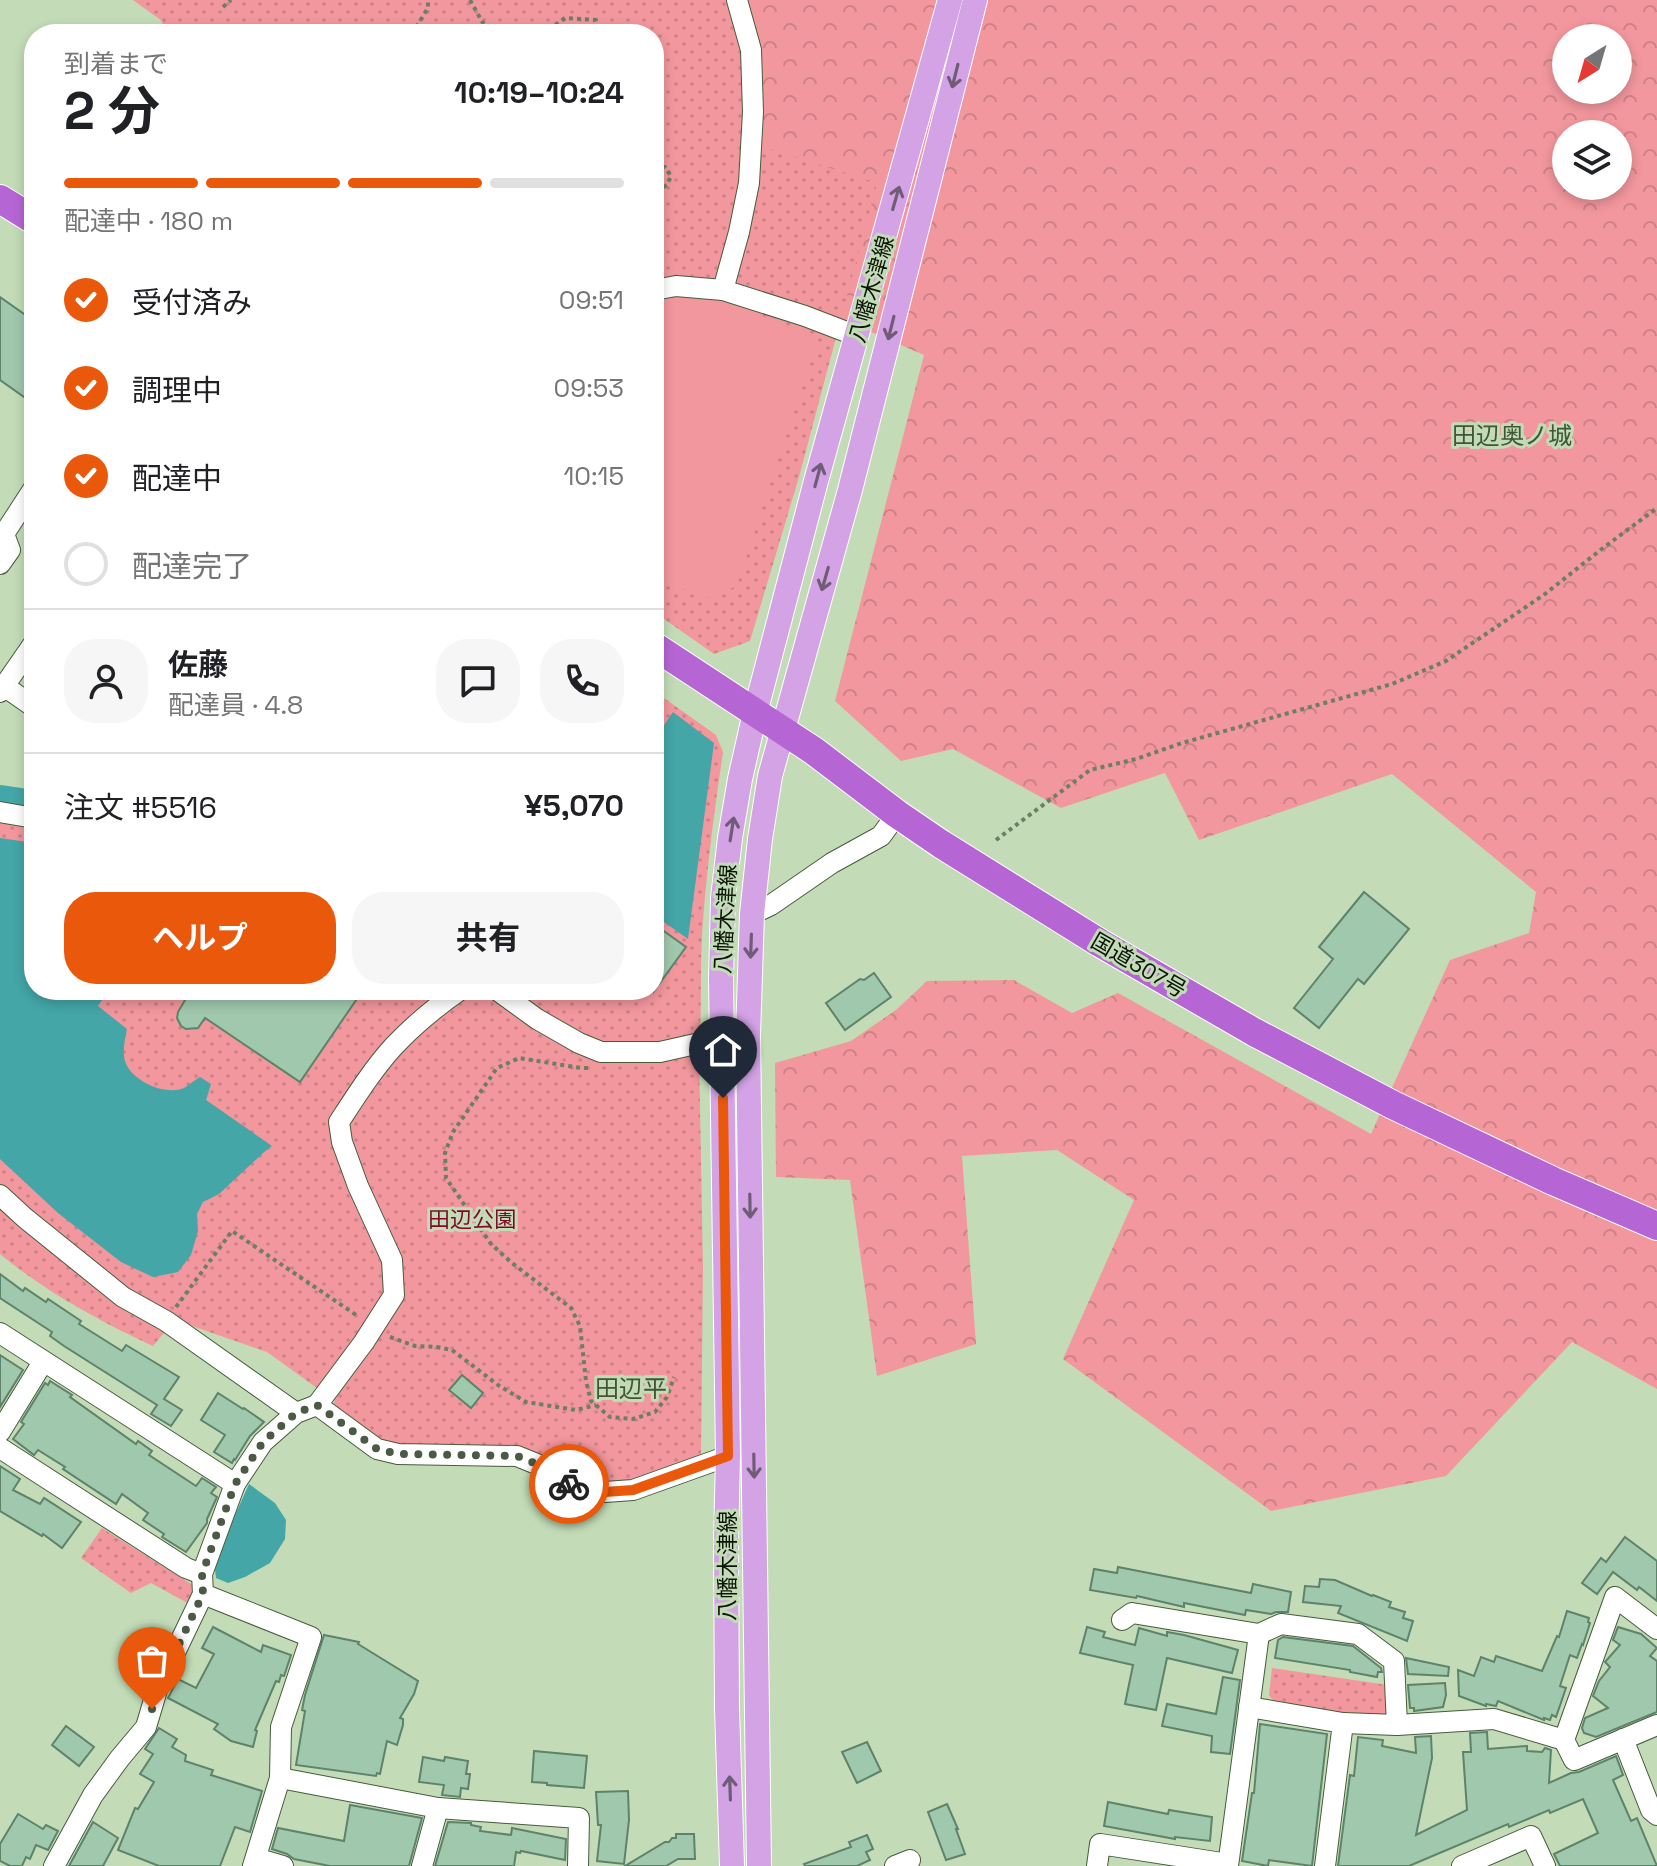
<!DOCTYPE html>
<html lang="ja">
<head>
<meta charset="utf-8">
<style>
	body { margin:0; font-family:"Space Grotesk","Noto Sans JP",sans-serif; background:#f6f6f6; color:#202124; height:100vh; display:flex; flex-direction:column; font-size:30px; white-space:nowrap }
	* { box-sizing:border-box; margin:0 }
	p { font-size:26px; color:#757577 }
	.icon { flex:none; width:44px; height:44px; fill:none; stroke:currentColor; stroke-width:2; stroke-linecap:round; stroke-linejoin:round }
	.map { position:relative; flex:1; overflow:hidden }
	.panel { position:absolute; left:24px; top:24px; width:640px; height:976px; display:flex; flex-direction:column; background:#fff; border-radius:32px; box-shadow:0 4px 12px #0003 }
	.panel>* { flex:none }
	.needle { width:52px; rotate:217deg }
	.buttons { position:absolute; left:1552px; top:24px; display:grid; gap:16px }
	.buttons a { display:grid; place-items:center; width:80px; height:80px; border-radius:50%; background:#fff; box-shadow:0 4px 12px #0003; font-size:40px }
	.pin { position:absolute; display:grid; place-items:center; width:68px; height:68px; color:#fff; margin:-82px -34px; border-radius:50% 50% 50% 0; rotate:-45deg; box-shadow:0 0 8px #0007 }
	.pin .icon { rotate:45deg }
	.courier { position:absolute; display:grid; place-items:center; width:80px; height:80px; margin:-40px; border:6px solid #ea580c; border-radius:50%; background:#fff; color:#222; box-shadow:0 2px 10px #0007 }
	.overview em { font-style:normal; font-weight:700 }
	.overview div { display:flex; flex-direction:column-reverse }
	.overview { display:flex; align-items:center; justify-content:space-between; height:136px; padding:0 40px }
	h1 { font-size:52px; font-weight:700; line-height:60px }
	.bar { display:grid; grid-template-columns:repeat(4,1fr); gap:12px 8px; align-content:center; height:96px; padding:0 40px }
	.bar i { height:10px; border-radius:6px; background:#e0e0e0 }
	.bar .current { background:#ea580c }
	.bar p { grid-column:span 4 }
	.line { display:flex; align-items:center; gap:20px; padding:0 40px; border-top:2px solid #e0e0e0 }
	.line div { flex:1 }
	.round { display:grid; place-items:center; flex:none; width:84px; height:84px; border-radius:32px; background:#f6f6f6 }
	ol { padding:0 40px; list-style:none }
	li { display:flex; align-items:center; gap:24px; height:88px }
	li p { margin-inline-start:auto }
	li .icon { padding:8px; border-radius:50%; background:#ea580c; color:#fff; stroke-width:4 }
	li:last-child { color:#757577 }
	li i { width:44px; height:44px; border:4px solid #e0e0e0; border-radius:50% }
	.button { display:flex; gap:16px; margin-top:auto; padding:16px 40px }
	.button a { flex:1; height:92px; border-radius:32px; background:#ea580c; color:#fff; font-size:32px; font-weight:700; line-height:92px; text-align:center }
	.button a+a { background:#f6f6f6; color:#202124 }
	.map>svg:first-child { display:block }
	.forest { fill:url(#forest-crowns); fill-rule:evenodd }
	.park { fill:url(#park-dots) }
	.pitch { fill:#f2979d }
	.water { fill:#44a6a7 }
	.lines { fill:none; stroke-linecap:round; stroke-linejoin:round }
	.river { stroke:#44a6a7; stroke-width:36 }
	.building { fill:#a0c8ad; stroke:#5d836a; stroke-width:2 }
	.minor-casing { stroke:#465c3c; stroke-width:22 }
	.major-casing { stroke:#fff; stroke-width:26 }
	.highway-casing { stroke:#fff; stroke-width:30 }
	.path { stroke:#6d7e64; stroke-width:4; stroke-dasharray:4 4; stroke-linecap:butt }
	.minor { stroke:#fff; stroke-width:20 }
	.major { stroke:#d3a3e5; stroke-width:24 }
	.highway { stroke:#b666d4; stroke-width:28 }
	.oneway { stroke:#6f5c76 }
	.done { stroke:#4b5a45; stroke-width:8; stroke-dasharray:0 14.4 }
	.route { stroke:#ea580c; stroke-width:10 }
	.labels { text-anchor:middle; stroke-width:6; stroke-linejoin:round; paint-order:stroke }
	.street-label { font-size:22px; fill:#0b1407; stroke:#c3dcb7 }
	.park-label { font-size:22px; fill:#7d0927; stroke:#c3dcb7 }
	.neighbourhood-label { font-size:24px; fill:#415636; stroke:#c3dcb7 }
</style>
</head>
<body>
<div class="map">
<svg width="1657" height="1866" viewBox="0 0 1657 1866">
	<defs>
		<pattern id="forest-crowns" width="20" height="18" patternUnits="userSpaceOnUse" patternTransform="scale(2)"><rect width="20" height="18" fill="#f2979d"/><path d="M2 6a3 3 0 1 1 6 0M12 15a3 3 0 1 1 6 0" fill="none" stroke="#ce8186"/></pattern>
		<pattern id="park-dots" width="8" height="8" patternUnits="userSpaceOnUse" patternTransform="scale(2)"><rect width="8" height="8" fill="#f2979d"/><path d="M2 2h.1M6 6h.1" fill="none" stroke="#ce8186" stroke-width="1.8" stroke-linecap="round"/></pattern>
	</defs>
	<rect width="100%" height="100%" fill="#c3dcb7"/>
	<!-- forest -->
	<path class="forest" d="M156 0H1657V1389L1572 1342 1446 1476 1271 1511 1063 1359 1134 1200 1057 1150 962 1156 976 1344 877 1376 850 1180 776 1177 775 1063 851 1041 896 1010 927 981 1014 980 1072 1013 1118 993 1371 1134 1450 960 1529 933 1536 892 1392 774 1199 840 1165 773 1061 808 953 749 901 761 835 701 924 355 714 264 654 34H165ZM1566 38H1618V90H1566ZM1566 134H1618V186H1566Z"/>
	<!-- park -->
	<g class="park">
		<polygon points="133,0 731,0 740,26 746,141 877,183 799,477 750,641 714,654 654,612 654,34 180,34"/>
		<path d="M654 691 716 735 723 752C714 813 706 874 702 935 700 974 702 1013 699 1052L703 1269 701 1458 638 1481 606 1484 561 1473 530 1453 384 1446 331 1408 335 1401 267 1352 195 1327 177 1317 153 1346C99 1321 46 1292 0 1254V808L34 814V990H654Z"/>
		<polygon points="102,1528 199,1589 193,1606 151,1583 131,1593 81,1558"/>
		<polygon points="1272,1668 1395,1686 1397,1725 1282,1713 1269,1695"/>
	</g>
	<!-- pitch -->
	<polygon class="pitch" points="674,293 732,301 763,316 802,331 816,341 737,586 702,600 654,572 654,296"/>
	<!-- water -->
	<g class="water">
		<polygon points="673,712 714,743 688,939 654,915 654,740"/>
		<path d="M0 838 34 843V990H109L98 1006 127 1029C125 1039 122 1051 125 1061 131 1081 165 1096 184 1088 189 1085 195 1080 200 1077L211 1084 206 1100 272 1146 263 1153 219 1194 203 1202 197 1214 198 1231 191 1255 178 1272 153 1277 121 1262 58 1213 0 1159Z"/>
		<polygon points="249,1484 275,1503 286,1520 285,1539 270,1563 245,1577 228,1583 216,1578 214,1562"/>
	</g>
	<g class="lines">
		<!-- river -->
		<polyline class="river" points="0,803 34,808"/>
	</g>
	<!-- building -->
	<g class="building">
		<polygon points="0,297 34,321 34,404 0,380"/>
		<polygon points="1364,892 1409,929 1364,984 1358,979 1319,1028 1294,1008 1333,959 1319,947"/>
		<polygon points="654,924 686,947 654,991"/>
		<polygon points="874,973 891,997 845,1030 826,1003 860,979 864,980"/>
		<polygon points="191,990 363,990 300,1082 205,1018 198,1028 186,1029 181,1026 177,1018 178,1012"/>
		<polygon points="0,1274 23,1291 25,1288 46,1302 48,1299 81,1321 79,1324 122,1351 126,1345 179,1377 164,1399 182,1410 171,1426 151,1414 157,1405 64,1346 50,1336 52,1332 0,1298"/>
		<polygon points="0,1355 23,1370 0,1407"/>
		<polygon points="462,1375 483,1393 471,1408 449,1390"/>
		<polygon points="50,1381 72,1395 70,1397 136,1444 138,1441 152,1451 149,1455 196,1486 202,1478 216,1487 211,1493 217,1497 207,1519 207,1523 186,1552 162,1537 164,1534 143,1520 148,1513 122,1494 116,1504 63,1469 65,1467 38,1450 34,1455 13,1439 24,1424 21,1422 45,1383 48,1385"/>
		<polygon points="218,1393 243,1409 244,1408 264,1422 250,1436 235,1460 234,1459 232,1463 214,1452 225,1435 201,1420"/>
		<polygon points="0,1466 20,1479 13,1490 40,1504 44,1498 81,1522 62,1548 43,1534 42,1536 0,1511"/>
		<polygon points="1625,1537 1657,1561 1657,1601 1639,1587 1637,1590 1613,1572 1597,1594 1582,1583 1601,1558 1606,1562"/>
		<polygon points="1118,1567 1251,1593 1253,1584 1291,1592 1288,1612 1276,1612 1271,1614 1246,1610 1245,1615 1184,1603 1184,1607 1137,1596 1136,1598 1090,1590 1094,1569 1117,1573"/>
		<polygon points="1320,1579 1335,1580 1372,1596 1373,1595 1391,1602 1389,1607 1405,1612 1403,1618 1413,1621 1407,1641 1338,1613 1341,1606 1303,1602 1305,1586 1319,1587"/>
		<polygon points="1567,1611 1589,1618 1588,1622 1590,1623 1583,1645 1582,1644 1577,1658 1570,1655 1560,1686 1566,1688 1556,1717 1552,1715 1550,1720 1544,1718 1544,1720 1498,1701 1496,1706 1486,1704 1486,1706 1459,1696 1458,1670 1474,1676 1481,1657 1494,1662 1496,1656 1542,1671 1557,1636 1559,1637"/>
		<polygon points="213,1627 261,1652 263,1645 291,1655 284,1676 281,1675 279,1682 276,1681 255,1730 257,1731 253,1747 231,1741 214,1729 218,1724 168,1698 178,1679 196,1688 214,1654 202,1648"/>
		<polygon points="1087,1627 1105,1632 1103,1637 1135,1645 1139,1628 1167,1636 1167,1632 1184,1635 1238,1650 1232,1673 1167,1658 1156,1710 1125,1704 1133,1665 1080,1653"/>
		<polygon points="1618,1627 1641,1634 1657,1648 1650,1656 1657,1661 1657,1712 1596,1737 1584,1733 1582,1728 1585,1718 1608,1708 1593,1696 1599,1681 1610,1667 1605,1662 1620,1645 1613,1640"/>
		<polygon points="324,1635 359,1642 358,1644 418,1681 414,1694 400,1718 403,1719 403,1725 397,1745 387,1741 380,1774 377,1773 376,1776 296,1765 305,1711 302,1710 305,1695"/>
		<polygon points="1283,1637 1353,1646 1381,1668 1382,1672 1378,1672 1377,1677 1350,1672 1350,1670 1275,1658 1278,1640"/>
		<polygon points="1406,1658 1449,1667 1448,1676 1408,1674"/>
		<polygon points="1223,1677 1240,1680 1230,1754 1211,1752 1212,1736 1162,1726 1167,1704 1216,1714"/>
		<polygon points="1445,1683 1446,1695 1443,1707 1414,1711 1414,1708 1410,1708 1408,1685"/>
		<polygon points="1260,1724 1327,1734 1312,1866 1269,1860 1268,1866 1242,1861 1252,1793 1254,1793"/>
		<polygon points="66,1726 94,1747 79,1766 52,1745"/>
		<polygon points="159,1728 177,1739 172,1747 186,1755 185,1761 213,1770 211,1775 262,1791 250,1832 235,1827 220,1866 159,1866 118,1850 135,1808 138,1809 154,1782 140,1774 153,1754 145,1749"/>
		<polygon points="1487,1732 1488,1749 1527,1746 1527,1751 1542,1752 1545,1748 1551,1750 1549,1783 1571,1773 1579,1772 1616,1756 1623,1775 1613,1780 1631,1821 1637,1818 1657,1866 1560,1866 1554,1854 1598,1833 1583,1799 1550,1813 1549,1810 1509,1827 1508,1824 1409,1866 1338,1866 1350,1775 1354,1776 1358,1737 1383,1740 1382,1746 1416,1753 1415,1737 1431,1736 1432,1758 1416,1835 1467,1810 1463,1752 1471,1752 1470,1733"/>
		<polygon points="867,1742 881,1771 857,1783 842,1752"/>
		<polygon points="534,1751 587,1756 584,1788 547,1785 547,1783 532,1782"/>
		<polygon points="423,1757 444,1761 445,1757 468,1761 466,1774 470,1774 468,1789 461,1788 460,1797 442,1795 444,1785 419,1782"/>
		<polygon points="628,1791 629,1820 624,1864 597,1861 601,1825 598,1825 596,1792"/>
		<polygon points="1108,1802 1168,1814 1169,1810 1212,1817 1210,1841 1175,1837 1175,1839 1104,1826"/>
		<polygon points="947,1804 958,1829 956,1829 965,1854 946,1860 928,1812"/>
		<polygon points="350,1805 422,1818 409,1866 330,1866 294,1859 287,1854 272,1849 278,1828 344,1841"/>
		<polygon points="18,1814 43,1829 46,1825 58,1831 48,1850 36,1845 30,1859 26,1857 22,1866 10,1866 0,1861 0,1844"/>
		<polygon points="93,1822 118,1838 103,1866 69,1866"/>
		<polygon points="448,1822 471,1823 471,1825 481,1827 480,1831 511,1835 512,1828 566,1839 565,1860 521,1851 520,1853 516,1852 514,1866 435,1866"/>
		<polygon points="676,1834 694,1834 695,1859 678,1859 666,1866 625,1866 665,1842 669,1842 672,1838 676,1838"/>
		<polygon points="867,1835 873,1849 866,1852 870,1860 857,1866 805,1866 804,1864 851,1847 849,1842"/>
	</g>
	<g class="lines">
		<defs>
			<g id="minor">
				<polyline points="737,0 751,50 753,112 749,183 739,232 723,290 805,316 857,336"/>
				<polyline points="654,290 676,286 723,290"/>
				<polyline points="0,564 10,550 4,534 34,488"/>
				<polyline points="4,686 34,707"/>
				<polyline points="0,692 34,643"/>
				<polyline points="0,812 34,818"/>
				<polyline points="752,914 771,905 832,863 881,836 897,814"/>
				<polyline points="497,990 537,1019 579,1043 601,1052 660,1052 722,1038"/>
				<polyline points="0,1195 25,1218 123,1297 166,1321 296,1413"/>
				<polyline points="0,1333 235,1484"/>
				<path d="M317 1405 364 1342 394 1295 392 1260 358 1186 342 1142 339 1122C356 1096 373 1069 394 1046 413 1026 437 1006 460 990"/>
				<polyline points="0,1432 43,1362"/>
				<polyline points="0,1448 186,1568 202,1574"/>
				<polyline points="203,1594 311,1637 281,1727 280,1778 253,1866"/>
				<polyline points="1122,1620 1132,1613 1259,1634 1281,1624 1358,1634 1394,1661 1397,1725"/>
				<polyline points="1657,1629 1615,1597 1564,1740 1574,1760 1657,1725"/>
				<polyline points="1249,1707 1343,1723 1325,1866"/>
				<polyline points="1343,1723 1397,1725 1494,1719 1564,1740"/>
				<polyline points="1623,1739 1651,1810 1657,1815"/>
				<polyline points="280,1778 438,1808 579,1818 578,1866"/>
				<polyline points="256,1858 283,1866"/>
				<polyline points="54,1866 93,1795 120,1758 146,1727 157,1690 203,1594 202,1574 235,1484 263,1442 296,1413 317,1405 377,1449 398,1454 517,1456 539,1465 557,1481 605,1492 633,1490 728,1456"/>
				<polyline points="422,1866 438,1808"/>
				<polyline points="895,1866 910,1860"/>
				<polyline points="1097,1866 1100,1844 1228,1864"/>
				<polyline points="1228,1866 1259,1634"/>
				<polyline points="1462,1866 1531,1836 1545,1866"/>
			</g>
			<g id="major">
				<polyline points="732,1866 727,1708 726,1542 728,1456 721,979 723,898 730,838 740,779 755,713 816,481 950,0"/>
				<polyline points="759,1866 748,1035 752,914 760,839 770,776 850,490 975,0"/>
			</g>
			<g id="highway">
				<polyline points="0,199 34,220"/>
				<polyline points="654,646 814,751 897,814 941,844 1100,943 1254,1032 1393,1105 1553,1181 1657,1226"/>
			</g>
		</defs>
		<!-- minor casing -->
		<use href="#minor" class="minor-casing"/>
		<!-- major casing -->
		<use href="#major" class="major-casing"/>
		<!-- highway casing -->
		<use href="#highway" class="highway-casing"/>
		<!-- path -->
		<g class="path">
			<polyline points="470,0 483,23 501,34"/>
			<polyline points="223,7 231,0"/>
			<polyline points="412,34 428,8 428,0"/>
			<polyline points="542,34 565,18 596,20 598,34"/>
			<polyline points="654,167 665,167 671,176 667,185 654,192"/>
			<polyline points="996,840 1090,770 1136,759 1182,743 1392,684 1446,661 1545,594 1603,548 1657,508"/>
			<polyline points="588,1068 581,1068 519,1058 497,1068 453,1132 445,1153 446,1178 491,1244 512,1263 571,1308 580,1326 586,1381 591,1401 610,1417 633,1419 655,1412 667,1397 674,1377"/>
			<polyline points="176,1307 232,1231 359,1317"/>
			<polyline points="390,1337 415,1346 437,1347 452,1350 498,1385 526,1402 576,1410 596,1405"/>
		</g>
		<!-- minor -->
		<use href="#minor" class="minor"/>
		<!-- major -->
		<use href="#major" class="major"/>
		<!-- highway -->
		<use href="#highway" class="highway"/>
	</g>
	<!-- one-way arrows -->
	<defs><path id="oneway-shaft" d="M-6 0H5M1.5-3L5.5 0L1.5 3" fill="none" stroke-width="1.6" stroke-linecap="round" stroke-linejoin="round" transform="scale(2)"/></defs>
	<g class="oneway">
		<use href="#oneway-shaft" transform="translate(955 76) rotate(104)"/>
		<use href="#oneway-shaft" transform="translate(896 198) rotate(-74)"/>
		<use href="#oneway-shaft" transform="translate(891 328) rotate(104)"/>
		<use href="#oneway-shaft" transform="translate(818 475) rotate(-75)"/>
		<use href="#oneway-shaft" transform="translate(825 579) rotate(106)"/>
		<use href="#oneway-shaft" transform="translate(732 829) rotate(-81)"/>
		<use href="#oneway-shaft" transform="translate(751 946) rotate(92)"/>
		<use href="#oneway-shaft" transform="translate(750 1206) rotate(89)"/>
		<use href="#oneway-shaft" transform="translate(754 1466) rotate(89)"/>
		<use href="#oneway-shaft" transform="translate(730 1788) rotate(-92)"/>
	</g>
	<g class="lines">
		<!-- done -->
		<polyline class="done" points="152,1709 157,1690 203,1594 202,1574 235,1484 263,1442 296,1413 317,1405 377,1449 398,1454 517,1456 539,1465 557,1481 569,1484"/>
		<!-- route -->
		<polyline class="route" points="569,1484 605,1492 633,1490 728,1456 723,1098"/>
	</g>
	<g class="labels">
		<!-- street labels -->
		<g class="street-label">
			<text transform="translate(871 289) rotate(-74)" y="8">八幡木津線</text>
			<text transform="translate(725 919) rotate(-87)" y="8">八幡木津線</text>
			<text transform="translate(1139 965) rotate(30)" y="8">国道307号</text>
			<text transform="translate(727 1566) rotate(-90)" y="8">八幡木津線</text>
		</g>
		<!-- park labels -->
		<g class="park-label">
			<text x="472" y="1227">田辺公園</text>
		</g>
		<!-- neighbourhood labels -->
		<g class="neighbourhood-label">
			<text x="1512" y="444">田辺奥ノ城</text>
			<text x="631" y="1397">田辺平</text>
		</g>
	</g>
</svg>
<div class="buttons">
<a><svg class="needle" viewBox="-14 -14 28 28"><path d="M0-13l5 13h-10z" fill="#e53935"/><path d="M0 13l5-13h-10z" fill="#757577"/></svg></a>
<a><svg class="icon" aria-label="layers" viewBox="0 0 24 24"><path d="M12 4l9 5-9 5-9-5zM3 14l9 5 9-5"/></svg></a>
</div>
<div class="pin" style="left:152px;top:1709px;background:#ea580c"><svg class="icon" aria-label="bag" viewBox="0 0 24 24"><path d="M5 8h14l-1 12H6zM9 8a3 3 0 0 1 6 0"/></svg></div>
<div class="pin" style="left:723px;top:1098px;background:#1f2937"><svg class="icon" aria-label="home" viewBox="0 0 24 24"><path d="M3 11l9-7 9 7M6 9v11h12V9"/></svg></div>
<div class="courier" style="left:569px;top:1484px"><svg class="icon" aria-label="bike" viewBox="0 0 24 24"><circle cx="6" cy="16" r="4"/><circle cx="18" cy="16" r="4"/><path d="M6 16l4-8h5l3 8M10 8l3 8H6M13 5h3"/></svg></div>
<section class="panel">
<div class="overview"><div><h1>2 分</h1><p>到着まで</p></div><em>10:19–10:24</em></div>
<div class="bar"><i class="current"></i><i class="current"></i><i class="current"></i><i></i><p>配達中 · 180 m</p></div>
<ol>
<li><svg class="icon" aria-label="check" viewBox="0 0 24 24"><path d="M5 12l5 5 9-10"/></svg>受付済み<p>09:51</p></li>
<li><svg class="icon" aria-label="check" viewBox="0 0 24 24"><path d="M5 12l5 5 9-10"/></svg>調理中<p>09:53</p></li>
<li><svg class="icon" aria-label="check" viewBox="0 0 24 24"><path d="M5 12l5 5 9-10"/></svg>配達中<p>10:15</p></li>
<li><i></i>配達完了</li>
</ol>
<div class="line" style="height:144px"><a class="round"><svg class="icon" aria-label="person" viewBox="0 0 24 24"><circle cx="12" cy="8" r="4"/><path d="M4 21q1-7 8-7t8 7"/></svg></a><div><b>佐藤</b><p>配達員 · 4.8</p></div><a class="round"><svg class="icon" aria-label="chat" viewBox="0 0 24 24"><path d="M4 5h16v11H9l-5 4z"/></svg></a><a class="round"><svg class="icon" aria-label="phone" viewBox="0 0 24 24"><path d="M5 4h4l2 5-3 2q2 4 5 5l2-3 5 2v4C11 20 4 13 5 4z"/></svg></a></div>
<div class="line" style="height:104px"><div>注文 #5516</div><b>¥5,070</b></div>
<div class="button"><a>ヘルプ</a><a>共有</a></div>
</section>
</div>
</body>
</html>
